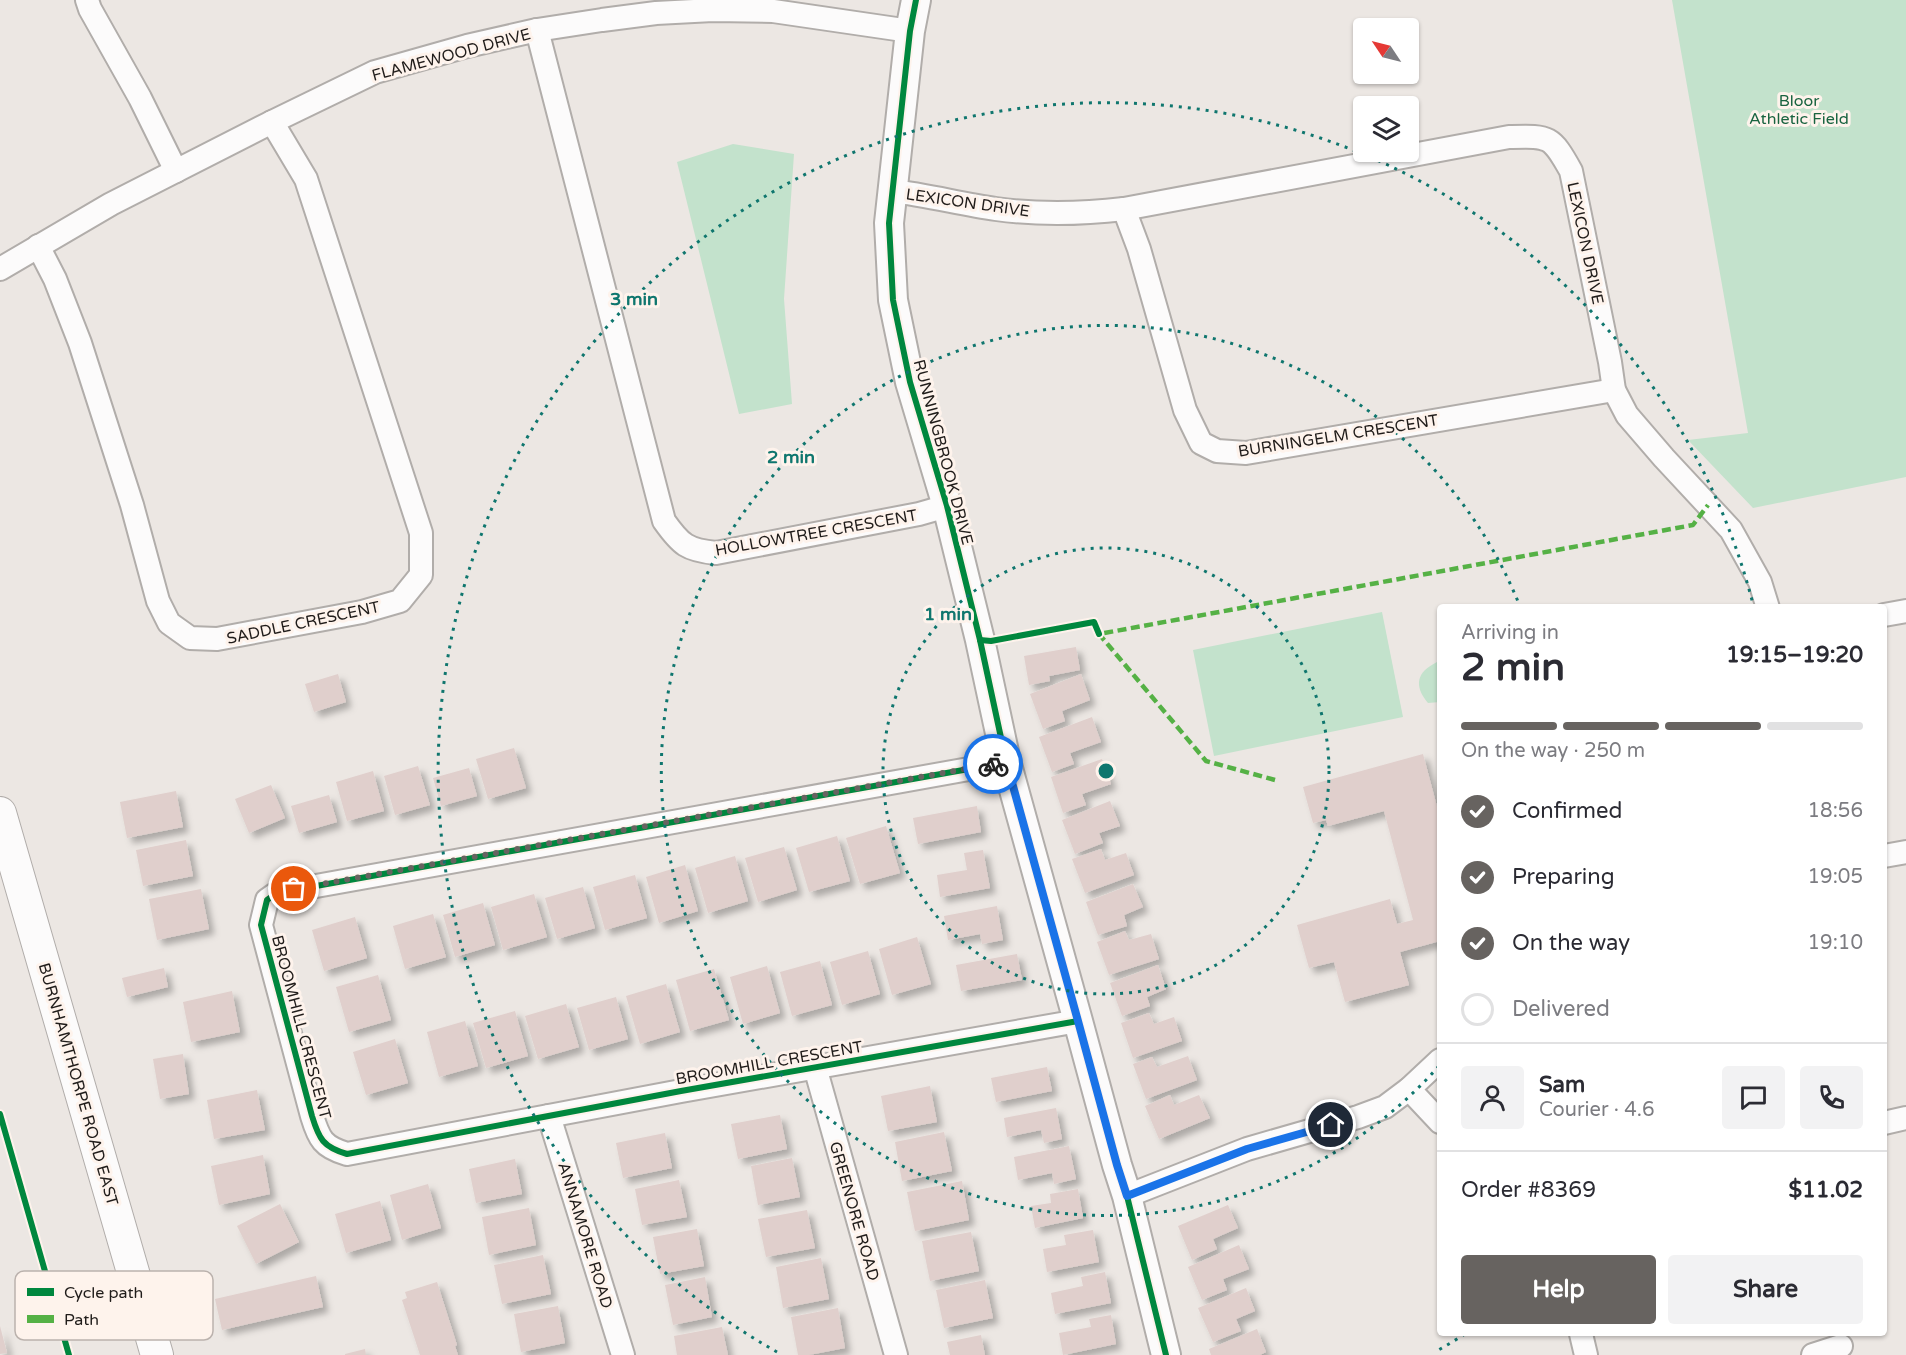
<!DOCTYPE html>
<html lang="en">
<head>
<meta charset="utf-8">
<style>
	body { margin:0; font-family:"Varela Round",sans-serif; background:#f2f2f3; color:#2b2b33; height:100vh; display:flex; flex-direction:column; font-size:22px; white-space:nowrap }
	* { box-sizing:border-box; margin:0 }
	p { font-size:20px; color:#7c7c81 }
	.icon { flex:none; width:33px; height:33px; fill:none; stroke:currentColor; stroke-width:2; stroke-linecap:round; stroke-linejoin:round }
	.map { position:relative; flex:1; overflow:hidden }
	.details { position:absolute; left:1437px; top:604px; width:450px; height:732px; display:flex; flex-direction:column; background:#fff; border-radius:6px; box-shadow:0 2px 4px #0004 }
	.details>* { flex:none }
	.needle { width:39px; rotate:305deg }
	.tools { position:absolute; left:1353px; top:18px; display:grid; gap:12px }
	.tools a { display:grid; place-items:center; width:66px; height:66px; border-radius:6px; background:#fff; box-shadow:0 2px 4px #0004; font-size:30px }
	.pin { position:absolute; display:grid; place-items:center; width:51px; height:51px; color:#fff; margin:-26px; border:3px solid #fff; border-radius:50%; box-shadow:0 2px 6px #0007 }
	.courier { position:absolute; display:grid; place-items:center; width:60px; height:60px; margin:-30px; border:4px solid #1a73e8; border-radius:50%; background:#fff; color:#222; box-shadow:0 2px 8px #0007 }
	.summary em { font-style:normal; font-weight:700 }
	.summary div { display:flex; flex-direction:column-reverse }
	.summary { display:flex; align-items:center; justify-content:space-between; height:102px; padding:0 24px }
	h1 { font-size:39px; font-weight:700; line-height:45px }
	.bar { display:grid; grid-template-columns:repeat(4,1fr); gap:9px 6px; align-content:center; height:72px; padding:0 24px }
	.bar i { height:8px; border-radius:4px; background:#e1e1e2 }
	.bar .on { background:#676360 }
	.bar p { grid-column:span 4 }
	.line { display:flex; align-items:center; gap:15px; padding:0 24px; border-top:2px solid #e1e1e2 }
	.line div { flex:1 }
	.round { display:grid; place-items:center; flex:none; width:63px; height:63px; border-radius:6px; background:#f2f2f3 }
	ol { padding:0 24px; list-style:none }
	li { display:flex; align-items:center; gap:18px; height:66px }
	li p { margin-inline-start:auto }
	li .icon { padding:6px; border-radius:50%; background:#676360; color:#fff; stroke-width:4 }
	li:last-child { color:#7c7c81 }
	li i { width:33px; height:33px; border:3px solid #e1e1e2; border-radius:50% }
	.action { display:flex; gap:12px; margin-top:auto; padding:12px 24px }
	.action a { flex:1; height:69px; border-radius:6px; background:#676360; color:#fff; font-size:24px; font-weight:700; line-height:69px; text-align:center }
	.action a+a { background:#f2f2f3; color:#2b2b33 }
	.map>svg:first-child { display:block }
	.green { fill:#c3e2cc }
	.building { fill:#e0cfcc; filter:url(#shadow) }
	.lines { fill:none; stroke-linecap:round; stroke-linejoin:round }
	.minor-casing { stroke:#b1adaa; stroke-width:26 }
	.tertiary-casing { stroke:#b1adaa; stroke-width:32 }
	.secondary-casing { stroke:#b1adaa; stroke-width:34 }
	.minor { stroke:#fcfbfb; stroke-width:22 }
	.tertiary { stroke:#fcfbfb; stroke-width:28 }
	.secondary { stroke:#fcfbfb; stroke-width:32 }
	.quiet { stroke:#55b145; stroke-width:4.5; stroke-dasharray:9 4.5; stroke-linecap:butt }
	.cycleway-casing { stroke:#fef3ec; stroke-width:10 }
	.cycleway { stroke:#00873e; stroke-width:6 }
	.done { stroke:#676360; stroke-width:6; stroke-dasharray:0 10.8 }
	.route { stroke:#1a73e8; stroke-width:8 }
	.ring { fill:none; stroke:#0f766e; stroke-width:3; stroke-dasharray:3 6 }
	.labels { text-anchor:middle; stroke-width:6; stroke-linejoin:round; paint-order:stroke }
	.street-label { font-size:16px; fill:#201c1a; stroke:#fef3ec }
	.park-label { font-size:16px; fill:#196440; stroke:#fef3ec }
	.key { fill:#fef3ec; stroke:#bbb2ad; stroke-width:1.5 }
	.key-label { font-size:16px; fill:#201c1a }
	.centre { fill:#0f766e; stroke:#fef3ec; stroke-width:3 }
	.ring-label { font-size:18px; text-anchor:middle; font-weight:bold; fill:#0f766e; stroke:#fef3ec; stroke-width:6; stroke-linejoin:round; paint-order:stroke }
</style>
</head>
<body>
<div class="map">
<svg width="1906" height="1355" viewBox="0 0 1906 1355">
	<defs>
		<filter id="shadow"><feDropShadow dx="5.5" dy="5.5" stdDeviation="3" flood-color="#0004"/></filter>
	</defs>
	<rect width="100%" height="100%" fill="#ece7e3"/>
	<!-- green -->
	<g class="green">
		<polygon points="1672,0 1906,0 1906,477 1753,508 1688,440 1748,433"/>
		<polygon points="733,144 794,154 784,299 792,404 739,414 677,162"/>
		<polygon points="1382,612 1403,717 1214,756 1193,650"/>
		<path d="M1437 662 1440 664V702L1428 703C1413 685 1417 672 1437 662Z"/>
	</g>
	<!-- building -->
	<g class="building">
		<polygon points="1076,647 1080,670 1049,676 1050,681 1029,685 1024,656"/>
		<polygon points="338,674 346,702 314,712 305,684"/>
		<polygon points="1081,674 1090,700 1062,711 1065,721 1043,729 1030,694"/>
		<polygon points="1092,717 1101,742 1070,753 1074,764 1052,772 1039,737"/>
		<polygon points="514,748 526,788 488,799 476,759"/>
		<polygon points="1423,754 1440,818 1440,941 1400,952 1409,985 1345,1002 1334,962 1309,968 1297,925 1390,899 1397,924 1413,920 1384,811 1328,826 1326,820 1313,823 1303,787"/>
		<polygon points="1102,759 1111,784 1082,794 1086,805 1063,813 1051,777"/>
		<polygon points="418,766 430,805 395,815 384,776"/>
		<polygon points="469,768 477,796 441,806 433,778"/>
		<polygon points="373,771 384,811 347,821 336,782"/>
		<polygon points="271,785 285,818 249,833 235,799"/>
		<polygon points="176,791 183,827 127,838 120,802"/>
		<polygon points="329,795 337,822 299,833 291,806"/>
		<polygon points="1110,801 1120,826 1099,833 1103,843 1075,854 1062,820"/>
		<polygon points="977,806 981,832 918,844 913,818"/>
		<polygon points="886,826 900,873 860,884 846,838"/>
		<polygon points="837,836 850,881 809,892 796,848"/>
		<polygon points="186,840 193,876 143,886 136,850"/>
		<polygon points="784,847 797,890 758,902 745,858"/>
		<polygon points="1101,849 1105,860 1126,853 1134,875 1085,893 1072,859"/>
		<polygon points="983,850 990,888 940,897 937,875 967,870 964,853"/>
		<polygon points="735,856 748,901 708,913 695,868"/>
		<polygon points="685,865 698,911 659,923 646,877"/>
		<polygon points="635,875 647,918 605,930 593,887"/>
		<polygon points="1133,884 1143,907 1124,915 1127,926 1098,935 1086,902"/>
		<polygon points="583,887 595,928 557,939 545,898"/>
		<polygon points="201,889 209,929 157,940 149,899"/>
		<polygon points="534,894 547,937 503,950 491,907"/>
		<polygon points="483,903 495,945 455,957 443,915"/>
		<polygon points="997,906 1003,940 982,944 980,934 948,940 944,916"/>
		<polygon points="433,914 446,957 405,969 393,926"/>
		<polygon points="355,917 367,958 324,971 312,930"/>
		<polygon points="1125,931 1129,940 1151,934 1159,959 1109,975 1097,942"/>
		<polygon points="917,937 931,984 892,995 879,949"/>
		<polygon points="868,951 880,994 842,1005 830,962"/>
		<polygon points="1017,954 1022,980 961,991 956,965"/>
		<polygon points="820,961 832,1005 792,1016 780,972"/>
		<polygon points="1158,965 1166,989 1147,997 1150,1006 1122,1016 1110,983"/>
		<polygon points="767,966 780,1013 743,1024 730,977"/>
		<polygon points="164,968 168,987 127,997 122,978"/>
		<polygon points="714,969 729,1020 690,1031 676,980"/>
		<polygon points="378,975 391,1020 349,1032 336,987"/>
		<polygon points="666,984 680,1032 640,1044 626,996"/>
		<polygon points="232,991 240,1032 191,1042 183,1002"/>
		<polygon points="616,997 628,1039 589,1050 577,1008"/>
		<polygon points="566,1004 579,1047 538,1059 525,1016"/>
		<polygon points="515,1011 528,1056 486,1068 473,1023"/>
		<polygon points="1149,1013 1154,1024 1174,1017 1182,1041 1133,1058 1121,1023"/>
		<polygon points="465,1021 478,1066 439,1077 427,1032"/>
		<polygon points="395,1039 408,1083 366,1095 353,1052"/>
		<polygon points="183,1054 189,1094 160,1099 153,1059"/>
		<polygon points="1188,1056 1197,1080 1146,1099 1133,1064 1152,1057 1157,1067"/>
		<polygon points="1047,1067 1052,1091 996,1102 991,1078"/>
		<polygon points="930,1086 937,1122 888,1131 881,1096"/>
		<polygon points="257,1090 265,1130 214,1139 207,1100"/>
		<polygon points="1170,1095 1174,1105 1199,1095 1210,1118 1159,1139 1145,1106"/>
		<polygon points="1056,1108 1062,1139 1044,1143 1041,1130 1007,1137 1004,1118"/>
		<polygon points="780,1115 787,1149 738,1159 731,1124"/>
		<polygon points="944,1132 952,1171 902,1181 895,1142"/>
		<polygon points="665,1133 672,1168 623,1178 616,1143"/>
		<polygon points="1069,1146 1076,1179 1054,1184 1052,1173 1018,1180 1014,1157"/>
		<polygon points="263,1155 270,1194 219,1205 211,1166"/>
		<polygon points="792,1158 800,1197 758,1205 751,1166"/>
		<polygon points="515,1159 522,1194 476,1203 469,1169"/>
		<polygon points="679,1180 687,1217 642,1225 635,1189"/>
		<polygon points="962,1181 969,1220 915,1231 907,1192"/>
		<polygon points="428,1184 441,1228 402,1240 390,1195"/>
		<polygon points="1078,1189 1083,1218 1035,1228 1031,1206 1051,1203 1050,1194"/>
		<polygon points="380,1201 391,1240 346,1253 335,1214"/>
		<polygon points="280,1204 299,1242 256,1264 237,1226"/>
		<polygon points="1228,1205 1238,1228 1213,1239 1217,1249 1192,1260 1178,1226"/>
		<polygon points="529,1208 536,1245 489,1255 482,1217"/>
		<polygon points="807,1210 815,1248 766,1257 758,1219"/>
		<polygon points="697,1229 704,1266 660,1274 653,1237"/>
		<polygon points="1093,1230 1099,1262 1047,1272 1043,1249 1066,1245 1064,1235"/>
		<polygon points="971,1232 979,1271 930,1281 922,1241"/>
		<polygon points="1239,1245 1249,1269 1223,1279 1227,1290 1202,1300 1188,1267"/>
		<polygon points="543,1255 551,1294 502,1304 494,1265"/>
		<polygon points="821,1258 829,1299 783,1308 776,1267"/>
		<polygon points="1105,1272 1111,1303 1055,1314 1051,1293 1083,1286 1081,1277"/>
		<polygon points="316,1276 323,1307 222,1330 215,1299"/>
		<polygon points="705,1277 712,1317 673,1325 665,1285"/>
		<polygon points="985,1280 993,1318 944,1328 936,1290"/>
		<polygon points="437,1282 457,1345 455,1346 458,1355 420,1355 402,1300 407,1298 405,1292"/>
		<polygon points="1246,1288 1255,1311 1236,1319 1241,1331 1213,1342 1198,1308"/>
		<polygon points="558,1306 565,1343 521,1352 514,1314"/>
		<polygon points="838,1308 845,1348 809,1355 798,1355 791,1317"/>
		<polygon points="1111,1315 1116,1344 1063,1355 1059,1333 1091,1327 1089,1319"/>
		<polygon points="0,1326 7,1353 0,1354"/>
		<polygon points="722,1327 728,1355 677,1355 674,1336"/>
		<polygon points="1257,1329 1266,1352 1260,1355 1211,1355 1209,1349"/>
		<polygon points="981,1335 985,1355 950,1355 947,1342"/>
		<polygon points="365,1349 366,1355 345,1355 345,1354"/>
	</g>
	<g class="lines">
		<defs>
			<g id="minor">
				<polyline points="87,0 90,9 140,98 176,171"/>
				<path d="M537 30 664 521C681 545 687 550 716 553L919 514 947 506"/>
				<path d="M892 191C927 195 961 204 996 209 1039 215 1081 214 1124 209L1509 137C1549 136 1551 135 1571 171L1610 362 1614 390 1627 415 1664 458 1731 530 1760 582 1768 608"/>
				<polyline points="1124,209 1139,249 1185,410 1201,443 1217,451 1246,453 1614,390"/>
				<polyline points="38,246 55,279 80,343 132,505 158,601 169,623 190,638 217,639 362,612 400,601 421,575 421,533 306,179 272,122"/>
				<polyline points="0,269 111,204 272,122 375,72 467,46 537,30 602,20 656,13 713,10 773,11 910,31"/>
				<polyline points="1884,615 1906,611"/>
				<path d="M1006 761 980 767 277 893 267 900 261 925 312 1116C319 1139 323 1147 347 1154L681 1091 1078 1021"/>
				<polyline points="1884,856 1906,852"/>
				<polyline points="815,1067 896,1355"/>
				<polyline points="1409,1089 1440,1122"/>
				<polyline points="549,1116 623,1355"/>
				<polyline points="1884,1123 1906,1118"/>
				<polyline points="1127,1196 1247,1149 1358,1117 1385,1107 1409,1089 1440,1060"/>
				<polyline points="1581,1334 1586,1355"/>
				<polyline points="1813,1355 1841,1346"/>
			</g>
			<polyline id="tertiary" points="916,0 910,31 889,223 893,300 910,382 947,506 980,640 1006,761 1078,1021 1117,1165 1127,1196 1166,1355"/>
			<polyline id="secondary" points="0,813 157,1355"/>
		</defs>
		<!-- minor casing -->
		<use href="#minor" class="minor-casing"/>
		<!-- tertiary casing -->
		<use href="#tertiary" class="tertiary-casing"/>
		<!-- secondary casing -->
		<use href="#secondary" class="secondary-casing"/>
		<!-- minor -->
		<use href="#minor" class="minor"/>
		<!-- tertiary -->
		<use href="#tertiary" class="tertiary"/>
		<!-- secondary -->
		<use href="#secondary" class="secondary"/>
		<!-- quiet -->
		<polyline class="quiet" points="1275,780 1206,761 1099,634 1693,525 1708,505"/>
		<defs>
			<g id="cycleway">
				<polyline points="916,0 910,31 889,223 893,300 910,382 947,506 980,640 1006,761 1078,1021 1117,1165 1127,1196 1166,1355"/>
				<polyline points="980,640 991,641 1094,622 1099,634"/>
				<path d="M1006 761 980 767 277 893 267 900 261 925 312 1116C319 1139 323 1147 347 1154L681 1091 1078 1021"/>
				<polyline points="0,1114 69,1355"/>
			</g>
		</defs>
		<!-- cycleway casing -->
		<use href="#cycleway" class="cycleway-casing"/>
		<!-- cycleway -->
		<use href="#cycleway" class="cycleway"/>
	</g>
	<g class="lines">
		<!-- done -->
		<polyline class="done" points="294,889 993,764"/>
		<!-- route -->
		<polyline class="route" points="993,764 1006,761 1078,1021 1117,1165 1127,1196 1247,1149 1331,1125"/>
	</g>
	<!-- distance rings -->
	<g class="ring">
		<circle cx="1106" cy="771" r="223"/>
		<path d="M1439 1066A445 445 0 1 1 1519 604"/>
		<path d="M1465 1334A668 668 0 0 1 1435 1352M777 1352A668 668 0 1 1 1753 604"/>
	</g>
	<g class="labels">
		<!-- street labels -->
		<g class="street-label">
			<text transform="translate(451 54) rotate(-15)" y="6">FLAMEWOOD DRIVE</text>
			<text transform="translate(968 202) rotate(8)" y="6">LEXICON DRIVE</text>
			<text transform="translate(1586 243) rotate(78)" y="6">LEXICON DRIVE</text>
			<text transform="translate(1338 435) rotate(-9)" y="6">BURNINGELM CRESCENT</text>
			<text transform="translate(944 452) rotate(75)" y="6">RUNNINGBROOK DRIVE</text>
			<text transform="translate(816 532) rotate(-10)" y="6">HOLLOWTREE CRESCENT</text>
			<text transform="translate(303 622) rotate(-12)" y="6">SADDLE CRESCENT</text>
			<text transform="translate(302 1027) rotate(75)" y="6">BROOMHILL CRESCENT</text>
			<text transform="translate(769 1062) rotate(-10)" y="6">BROOMHILL CRESCENT</text>
			<text transform="translate(79 1084) rotate(74)" y="6">BURNHAMTHORPE ROAD EAST</text>
			<text transform="translate(855 1211) rotate(74)" y="6">GREENORE ROAD</text>
			<text transform="translate(586 1235) rotate(73)" y="6">ANNAMORE ROAD</text>
		</g>
		<!-- park labels -->
		<g class="park-label">
			<text x="1799" y="106">Bloor<tspan x="1799" dy="18">Athletic Field</tspan></text>
		</g>
	</g>
	<!-- legend -->
	<rect x="15" y="1271" width="198" height="69" rx="9" class="key"/>
	<rect x="27" y="1288" width="27" height="8" fill="#00873e"/>
	<rect x="27" y="1315" width="27" height="8" fill="#55b145"/>
	<g class="key-label">
		<text x="64" y="1298">Cycle path</text>
		<text x="64" y="1325">Path</text>
	</g>
	<circle cx="1106" cy="771" r="9" class="centre"/>
	<g class="ring-label">
		<text x="634" y="305">3 min</text>
		<text x="791" y="463">2 min</text>
		<text x="948" y="620">1 min</text>
	</g>
</svg>
<div class="tools">
<a><svg class="needle" viewBox="-14 -14 28 28"><path d="M0-13l5 13h-10z" fill="#e53935"/><path d="M0 13l5-13h-10z" fill="#7c7c81"/></svg></a>
<a><svg class="icon" aria-label="layers" viewBox="0 0 24 24"><path d="M12 4l9 5-9 5-9-5zM3 14l9 5 9-5"/></svg></a>
</div>
<div class="pin" style="left:294px;top:889px;background:#ea580c"><svg class="icon" aria-label="bag" viewBox="0 0 24 24"><path d="M5 8h14l-1 12H6zM9 8a3 3 0 0 1 6 0"/></svg></div>
<div class="pin" style="left:1331px;top:1125px;background:#1f2937"><svg class="icon" aria-label="home" viewBox="0 0 24 24"><path d="M3 11l9-7 9 7M6 9v11h12V9"/></svg></div>
<div class="courier" style="left:993px;top:764px"><svg class="icon" aria-label="bike" viewBox="0 0 24 24"><circle cx="6" cy="16" r="4"/><circle cx="18" cy="16" r="4"/><path d="M6 16l4-8h5l3 8M10 8l3 8H6M13 5h3"/></svg></div>
<section class="details">
<div class="summary"><div><h1>2 min</h1><p>Arriving in</p></div><em>19:15–19:20</em></div>
<div class="bar"><i class="on"></i><i class="on"></i><i class="on"></i><i></i><p>On the way · 250 m</p></div>
<ol>
<li><svg class="icon" aria-label="check" viewBox="0 0 24 24"><path d="M5 12l5 5 9-10"/></svg>Confirmed<p>18:56</p></li>
<li><svg class="icon" aria-label="check" viewBox="0 0 24 24"><path d="M5 12l5 5 9-10"/></svg>Preparing<p>19:05</p></li>
<li><svg class="icon" aria-label="check" viewBox="0 0 24 24"><path d="M5 12l5 5 9-10"/></svg>On the way<p>19:10</p></li>
<li><i></i>Delivered</li>
</ol>
<div class="line" style="height:108px"><a class="round"><svg class="icon" aria-label="person" viewBox="0 0 24 24"><circle cx="12" cy="8" r="4"/><path d="M4 21q1-7 8-7t8 7"/></svg></a><div><b>Sam</b><p>Courier · 4.6</p></div><a class="round"><svg class="icon" aria-label="chat" viewBox="0 0 24 24"><path d="M4 5h16v11H9l-5 4z"/></svg></a><a class="round"><svg class="icon" aria-label="phone" viewBox="0 0 24 24"><path d="M5 4h4l2 5-3 2q2 4 5 5l2-3 5 2v4C11 20 4 13 5 4z"/></svg></a></div>
<div class="line" style="height:78px"><div>Order #8369</div><b>$11.02</b></div>
<div class="action"><a>Help</a><a>Share</a></div>
</section>
</div>
</body>
</html>
